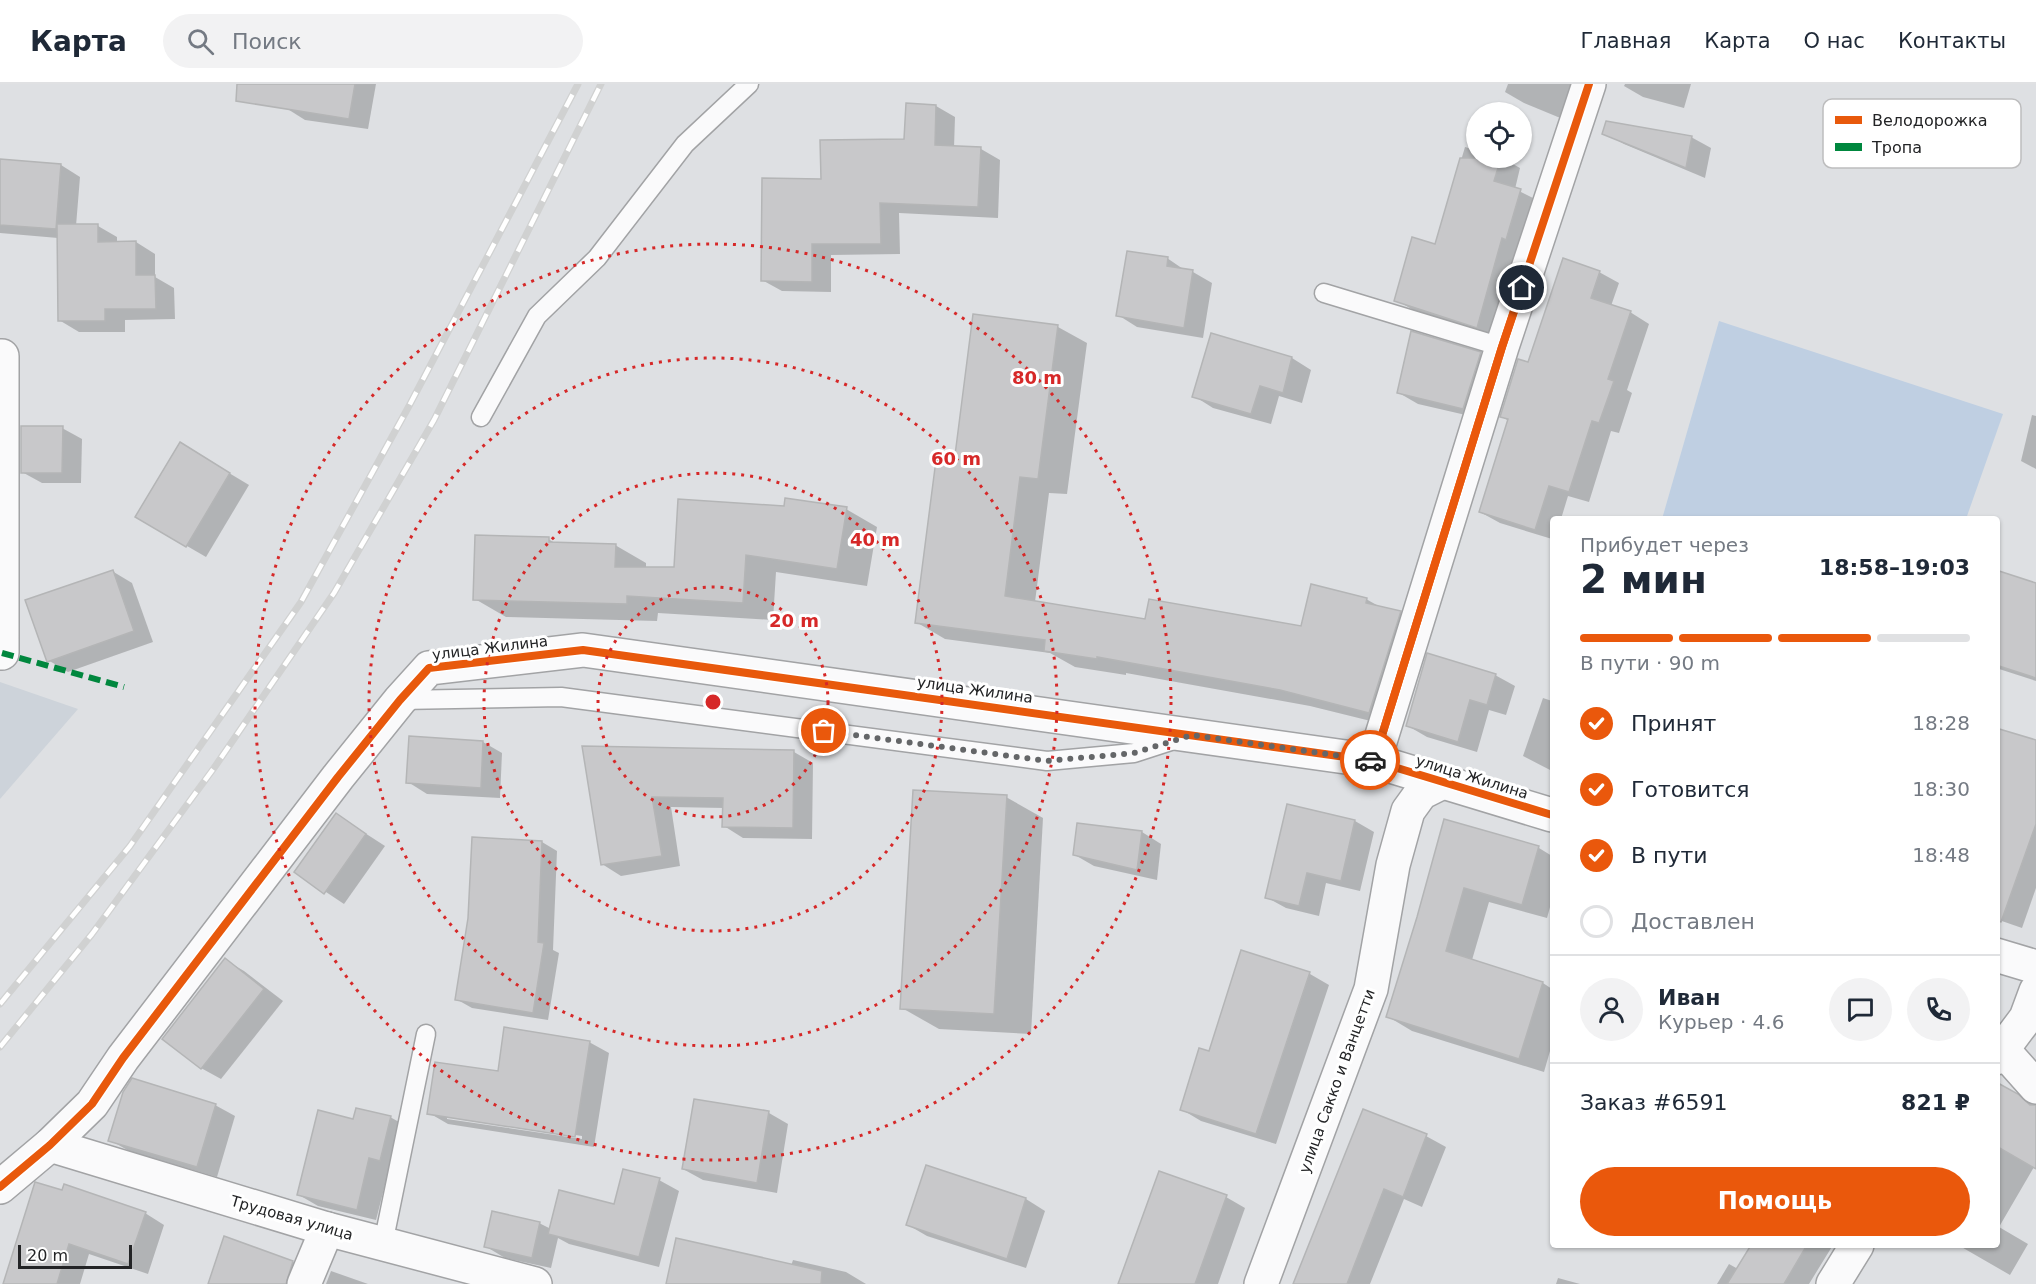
<!DOCTYPE html>
<html lang="ru">
<head>
<meta charset="utf-8">
<style>
	body { margin:0; font-family:"DejaVu Sans",sans-serif; background:#f2f2f3; color:#1f2937; height:100vh; display:flex; flex-direction:column; font-size:22px; white-space:nowrap }
	* { box-sizing:border-box; margin:0 }
	p { font-size:20px; color:#747a83 }
	.icon { flex:none; width:33px; height:33px; fill:none; stroke:currentColor; stroke-width:2; stroke-linecap:round; stroke-linejoin:round }
	.map { position:relative; flex:1; overflow:hidden }
	.details { position:absolute; left:1550px; top:432px; width:450px; height:732px; display:flex; flex-direction:column; background:#fff; border-radius:6px; box-shadow:0 2px 4px #0004 }
	.details>* { flex:none }
	.buttons { position:absolute; left:1466px; top:18px; display:grid; gap:12px }
	.buttons a { display:grid; place-items:center; width:66px; height:66px; border-radius:50%; background:#fff; box-shadow:0 2px 4px #0004; font-size:30px }
	.scale { position:absolute; left:18px; bottom:15px; width:114px; box-sizing:border-box; padding-left:6px; border:3px solid #232426; border-top:0; font-size:16px; line-height:21px; white-space:nowrap; color:#232426; -webkit-text-stroke:4px #fff; paint-order:stroke }
	.pin { position:absolute; display:grid; place-items:center; width:51px; height:51px; color:#fff; margin:-26px; border:3px solid #fff; border-radius:50%; box-shadow:0 2px 6px #0007 }
	.courier { position:absolute; display:grid; place-items:center; width:60px; height:60px; margin:-30px; border:4px solid #ea580c; border-radius:50%; background:#fff; color:#222; box-shadow:0 2px 8px #0007 }
	.headline em { font-style:normal; font-weight:600 }
	.headline div { display:flex; flex-direction:column-reverse }
	.headline { display:flex; align-items:center; justify-content:space-between; height:102px; padding:0 30px }
	h1 { font-size:39px; font-weight:600; line-height:45px }
	.bar { display:grid; grid-template-columns:repeat(4,1fr); gap:9px 6px; align-content:center; height:72px; padding:0 30px }
	.bar i { height:8px; border-radius:4px; background:#e0e1e3 }
	.bar .current { background:#ea580c }
	.bar p { grid-column:span 4 }
	.line { display:flex; align-items:center; gap:15px; padding:0 30px; border-top:2px solid #e0e1e3 }
	.line div { flex:1 }
	.round { display:grid; place-items:center; flex:none; width:63px; height:63px; border-radius:32px; background:#f2f2f3 }
	ol { padding:0 30px; list-style:none }
	li { display:flex; align-items:center; gap:18px; height:66px }
	li p { margin-inline-start:auto }
	li .icon { padding:6px; border-radius:50%; background:#ea580c; color:#fff; stroke-width:4 }
	li:last-child { color:#747a83 }
	li i { width:33px; height:33px; border:3px solid #e0e1e3; border-radius:50% }
	.cta { display:flex; gap:12px; margin-top:auto; padding:12px 30px }
	.cta a { flex:1; height:69px; border-radius:36px; background:#ea580c; color:#fff; font-size:24px; font-weight:600; line-height:69px; text-align:center }
	header { display:flex; align-items:center; gap:36px; box-sizing:border-box; height:84px; padding:0 30px; background:#fff; border-bottom:2px solid #e0e1e3 }
	header strong { font-size:28px }
	nav { display:flex; gap:33px; margin-inline-start:auto; font-size:21px }
	.search { width:420px; height:54px; background:#f2f2f3; display:flex; align-items:center; gap:15px; box-sizing:border-box; padding:0 21px; border-radius:33px; color:#747a83; font-size:22px }
	.map>svg:first-child { display:block }
	.built { fill:#cdd3da }
	.green { fill:#bfcfe2 }
	.shadow { fill:#0003; fill-rule:evenodd }
	.building { fill:#c8c8ca; stroke:#b4b5b6; stroke-width:1.5 }
	.lines { fill:none; stroke-linecap:round; stroke-linejoin:round }
	.service-casing { stroke:#a2a3a5; stroke-width:21 }
	.minor-casing { stroke:#a2a3a5; stroke-width:36 }
	.tertiary-casing { stroke:#a2a3a5; stroke-width:36 }
	.service { stroke:#fafafb; stroke-width:18 }
	.minor { stroke:#fafafb; stroke-width:33 }
	.tertiary { stroke:#fafafb; stroke-width:33 }
	.rail-casing { stroke:#d0d1d1; stroke-width:7 }
	.rail { stroke:#fff; stroke-width:4.5; stroke-dasharray:14; stroke-linecap:butt }
	.quiet { stroke:#00873e; stroke-width:6; stroke-dasharray:12 6; stroke-linecap:butt }
	.cycleway-casing { stroke:#fff; stroke-width:11 }
	.cycleway { stroke:#e8590c; stroke-width:8 }
	.done { stroke:#646668; stroke-width:6; stroke-dasharray:0 10.8 }
	.route { stroke:#ea580c; stroke-width:8 }
	.ring { fill:none; stroke:#d62828; stroke-width:3; stroke-dasharray:3 6 }
	.labels { text-anchor:middle; stroke-width:6; stroke-linejoin:round; paint-order:stroke }
	.street-label { font-size:15px; fill:#232426; stroke:#fff }
	.key { fill:#fff; stroke:#bdbdbe; stroke-width:1.5 }
	.key-label { font-size:16px; fill:#232426 }
	.centre { fill:#d62828; stroke:#fff; stroke-width:3 }
	.ring-label { font-size:18px; text-anchor:middle; font-weight:bold; fill:#d62828; stroke:#fff; stroke-width:6; stroke-linejoin:round; paint-order:stroke }
</style>
</head>
<body>
<header>
<strong>Карта</strong>
<div class="search"><svg class="icon" aria-label="search" viewBox="0 0 24 24"><circle cx="10" cy="10" r="6"/><path d="M15 15l6 6"/></svg>Поиск</div>
<nav><a>Главная</a><a>Карта</a><a>О нас</a><a>Контакты</a></nav>
</header>
<div class="map">
<svg width="2036" height="1200" viewBox="0 0 2036 1200">
	<rect width="100%" height="100%" fill="#dee0e3"/>
	<!-- built -->
	<polygon class="built" points="0,598 78,625 0,715"/>
	<!-- green -->
	<polygon class="green" points="1719,237 2003,330 1966,435 1662,435"/>
	<!-- shadow -->
	<g class="shadow">
		<polygon points="290,0 376,0 368,45 305,36 286,24"/>
		<polygon points="1508,0 1586,0 1570,38 1524,19 1505,8"/>
		<polygon points="1625,0 1691,0 1684,24 1643,13 1624,2"/>
		<polygon points="936,22 955,33 954,64 981,65 1000,76 998,134 899,129 900,170 831,171 831,208 782,207 762,196 822,97 906,57"/>
		<polygon points="1604,49 1691,53 1711,64 1705,94 1624,60"/>
		<polygon points="1465,63 1476,66 1476,74 1502,74 1520,84 1515,105 1539,117 1497,254 1415,227 1396,216 1436,161"/>
		<polygon points="0,76 61,81 80,93 76,142 98,142 117,153 117,159 136,158 155,170 155,193 174,204 175,235 125,236 125,248 79,248 59,236 58,154 0,149"/>
		<polygon points="1167,174 1186,187 1193,188 1212,199 1203,254 1137,243 1118,231"/>
		<polygon points="1599,188 1619,199 1611,222 1630,228 1649,240 1627,306 1632,309 1619,349 1611,347 1589,418 1568,412 1561,435 1552,435 1552,455 1500,439 1480,428 1509,337 1502,333 1529,279"/>
		<polygon points="975,232 1058,243 1087,259 1067,410 1049,409 1035,518 1146,537 1302,544 1366,515 1382,524 1400,529 1429,546 1399,644 1310,622 1126,589 1126,591 1075,583 1050,569 945,555 916,538 955,380"/>
		<polygon points="1212,251 1292,274 1311,286 1302,319 1279,312 1271,340 1213,324 1194,312"/>
		<polygon points="1480,270 1499,281 1483,335 1418,320 1399,309"/>
		<polygon points="2032,331 2036,332 2036,385 2021,377"/>
		<polygon points="62,344 82,355 81,399 42,399 22,388"/>
		<polygon points="199,371 249,401 206,473 137,433"/>
		<polygon points="785,423 846,425 877,443 867,502 776,488 773,536 658,529 657,537 506,533 475,515 548,455 557,460 615,461 646,479 646,484 675,484"/>
		<polygon points="112,487 132,499 153,558 68,588 48,576"/>
		<polygon points="2036,500 2036,597 1996,584 1996,507"/>
		<polygon points="1495,591 1515,602 1506,631 1489,626 1477,668 1427,653 1408,642"/>
		<polygon points="1543,614 1552,617 1552,687 1523,672"/>
		<polygon points="483,658 502,669 500,714 427,710 408,698"/>
		<polygon points="2036,658 2036,804 2022,844 1996,835"/>
		<polygon points="583,663 794,668 813,679 812,755 743,754 724,742 724,724 671,723 680,782 621,792 602,780"/>
		<polygon points="1006,713 1043,734 1031,950 939,945 902,924"/>
		<polygon points="1288,721 1355,737 1374,748 1360,807 1326,799 1319,832 1286,824 1266,813"/>
		<polygon points="337,731 385,762 344,820 296,788"/>
		<polygon points="1445,737 1539,764 1552,772 1552,816 1547,834 1489,818 1472,876 1543,899 1552,905 1552,960 1544,988 1412,947 1387,932 1419,833"/>
		<polygon points="1078,740 1142,748 1161,760 1157,796 1094,782 1075,771"/>
		<polygon points="542,758 557,767 553,866 559,869 548,936 472,924 456,915"/>
		<polygon points="1242,868 1310,890 1329,901 1276,1060 1201,1037 1181,1025 1210,969"/>
		<polygon points="225,876 244,887 283,917 221,995 201,984"/>
		<path d="M589 958 609 969 594 1063 448 1040 429 1029ZM447 1032 582 1052V1055L447 1035Z"/>
		<polygon points="1997,1000 2036,1023 2036,1084 2034,1083 1999,1143 2028,1160 2010,1191 1958,1161 1996,1161"/>
		<polygon points="695,1016 769,1029 788,1040 777,1109 703,1096 683,1085"/>
		<polygon points="215,1021 235,1032 217,1093 129,1067 110,1056"/>
		<polygon points="1364,1027 1426,1052 1446,1063 1422,1123 1404,1115 1370,1200 1294,1200"/>
		<polygon points="390,1033 410,1044 399,1087 389,1085 376,1136 318,1122 299,1111 355,1037"/>
		<polygon points="927,1083 1026,1115 1045,1127 1026,1184 927,1152 908,1141"/>
		<polygon points="659,1096 679,1107 659,1183 569,1160 558,1154 551,1184 505,1174 485,1162 539,1139 551,1145 615,1122"/>
		<polygon points="36,1100 145,1129 164,1141 148,1190 89,1170 80,1200 15,1200"/>
		<polygon points="1226,1113 1245,1124 1218,1200 1133,1200"/>
		<polygon points="225,1154 293,1178 312,1189 308,1200 209,1200"/>
		<polygon points="1752,1161 1833,1161 1809,1200 1717,1200 1729,1180 1738,1185"/>
		<polygon points="793,1176 846,1188 866,1200 667,1200 791,1182"/>
		<polygon points="331,1187 368,1200 326,1200"/>
		<polygon points="1558,1194 1580,1200 1556,1200"/>
	</g>
	<!-- building -->
	<g class="building">
		<polygon points="237,0 355,0 349,35 236,17"/>
		<polygon points="906,19 936,21 935,61 981,63 978,123 880,119 881,160 812,160 812,198 761,197 762,94 821,95 820,56 904,55"/>
		<polygon points="1606,37 1692,52 1686,84 1602,50"/>
		<polygon points="1460,74 1501,74 1494,97 1521,105 1506,156 1502,154 1477,244 1394,217 1412,153 1435,160"/>
		<polygon points="0,75 61,80 56,145 0,141"/>
		<polygon points="57,140 98,140 98,158 136,157 136,191 155,191 156,225 105,225 105,237 58,237"/>
		<polygon points="1127,167 1168,173 1167,182 1193,186 1184,244 1116,232"/>
		<polygon points="1563,174 1600,187 1591,214 1631,227 1608,295 1614,297 1599,339 1592,337 1569,408 1549,402 1535,446 1479,428 1508,335 1500,333 1518,275 1528,278"/>
		<polygon points="973,230 1058,241 1038,395 1020,393 1005,512 1145,535 1149,515 1301,542 1311,500 1367,514 1366,519 1401,527 1369,629 1280,606 1097,573 1097,575 1044,567 1045,556 915,539 936,376 954,379"/>
		<polygon points="1411,247 1481,268 1463,325 1397,309"/>
		<polygon points="1211,249 1292,273 1283,309 1260,302 1251,330 1192,313"/>
		<polygon points="21,342 63,342 62,389 21,389"/>
		<polygon points="180,358 230,389 186,463 135,433"/>
		<polygon points="785,414 847,423 837,485 746,471 743,519 627,512 627,520 473,516 475,451 549,453 549,458 616,460 615,483 674,483 678,415 784,422"/>
		<polygon points="113,486 134,547 47,578 25,516"/>
		<polygon points="1996,486 2036,499 2036,594 1996,581"/>
		<polygon points="1427,569 1496,590 1487,621 1470,616 1458,658 1406,642"/>
		<polygon points="1996,644 2036,656 2036,740 2001,838 1996,837"/>
		<polygon points="409,652 483,657 481,704 406,699"/>
		<polygon points="582,662 794,666 793,744 722,743 723,714 652,713 662,772 601,781"/>
		<polygon points="913,706 1007,711 994,930 900,925"/>
		<polygon points="1287,720 1355,736 1341,797 1307,789 1299,822 1265,814"/>
		<polygon points="336,729 366,750 324,810 294,788"/>
		<polygon points="1444,735 1539,762 1522,821 1464,804 1446,867 1543,898 1519,975 1386,933 1417,833"/>
		<polygon points="1077,739 1142,747 1137,786 1073,771"/>
		<polygon points="472,753 542,757 538,858 544,859 533,929 455,916 468,834"/>
		<polygon points="1241,866 1310,888 1256,1050 1180,1026 1199,964 1209,967"/>
		<polygon points="225,874 264,905 201,985 162,955"/>
		<polygon points="504,943 590,957 575,1053 427,1030 435,978 498,987"/>
		<polygon points="132,994 216,1020 197,1083 108,1057 123,1008"/>
		<polygon points="1996,998 2018,1010 2030,1021 2036,1021 2036,1085 1996,1062"/>
		<polygon points="694,1015 769,1027 757,1099 682,1085"/>
		<polygon points="356,1024 391,1032 380,1077 369,1074 357,1126 297,1111 318,1026 353,1035"/>
		<polygon points="1363,1025 1427,1050 1403,1113 1384,1105 1347,1200 1293,1200"/>
		<polygon points="926,1081 1026,1114 1007,1175 906,1141"/>
		<polygon points="623,1085 660,1094 639,1173 548,1150 559,1106 614,1120"/>
		<polygon points="1159,1087 1227,1111 1195,1200 1118,1200"/>
		<polygon points="35,1098 62,1106 64,1100 146,1128 128,1180 69,1160 57,1200 3,1200"/>
		<polygon points="492,1127 540,1138 532,1174 484,1163"/>
		<polygon points="224,1152 293,1177 286,1200 208,1200"/>
		<polygon points="676,1154 822,1187 821,1200 666,1200"/>
		<polygon points="1751,1161 1807,1161 1784,1200 1727,1200"/>
	</g>
	<g class="lines">
		<defs>
			<g id="service">
				<polyline points="1324,209 1502,263"/>
				<polyline points="481,333 537,232 597,174 685,60 749,0"/>
				<polyline points="400,616 561,613 1047,677 1134,669 1174,656"/>
				<polyline points="383,1160 426,950"/>
			</g>
			<g id="minor">
				<polyline points="0,568 2,569 2,272"/>
				<polyline points="1374,677 1502,263 1589,0"/>
				<polyline points="1996,871 2036,883"/>
				<polyline points="2003,966 2036,1003"/>
				<polyline points="1996,974 2026,934 2036,907"/>
				<polyline points="50,1061 327,1145 535,1200"/>
				<polyline points="0,1103 50,1061 92,1020 123,974 338,693 400,616 429,584 583,566 1374,677 1552,731"/>
				<polyline points="304,1200 327,1145"/>
				<polyline points="1833,1200 1857,1161"/>
			</g>
			<polyline id="tertiary" points="1261,1200 1371,905 1393,781 1408,727 1421,709 1441,699"/>
		</defs>
		<!-- service casing -->
		<use href="#service" class="service-casing"/>
		<!-- minor casing -->
		<use href="#minor" class="minor-casing"/>
		<!-- tertiary casing -->
		<use href="#tertiary" class="tertiary-casing"/>
		<!-- service -->
		<use href="#service" class="service"/>
		<!-- minor -->
		<use href="#minor" class="minor"/>
		<!-- tertiary -->
		<use href="#tertiary" class="tertiary"/>
		<defs>
			<g id="rail">
				<polyline points="0,920 130,762 301,518 409,322 578,0"/>
				<polyline points="0,963 92,850 214,684 334,509 434,336 601,0"/>
			</g>
		</defs>
		<!-- rail casing -->
		<use href="#rail" class="rail-casing"/>
		<!-- rail -->
		<use href="#rail" class="rail"/>
		<!-- quiet -->
		<polyline class="quiet" points="2,569 124,603"/>
		<defs>
			<g id="cycleway">
				<polyline points="1374,677 1502,263 1589,0"/>
				<polyline points="0,1103 50,1061 92,1020 123,974 338,693 400,616 429,584 583,566 1374,677 1552,731"/>
			</g>
		</defs>
		<!-- cycleway casing -->
		<use href="#cycleway" class="cycleway-casing"/>
		<!-- cycleway -->
		<use href="#cycleway" class="cycleway"/>
	</g>
	<g class="lines">
		<!-- done -->
		<polyline class="done" points="824,647 1047,677 1134,669 1192,651 1370,676"/>
		<!-- route -->
		<polyline class="route" points="1370,676 1374,677 1502,263 1522,204"/>
	</g>
	<!-- distance rings -->
	<g class="ring">
		<circle cx="713" cy="618" r="115"/>
		<circle cx="713" cy="618" r="229"/>
		<circle cx="713" cy="618" r="344"/>
		<circle cx="713" cy="618" r="458"/>
	</g>
	<g class="labels">
		<!-- street labels -->
		<g class="street-label">
			<text transform="translate(490 564) rotate(-7)" y="5">улица Жилина</text>
			<text transform="translate(975 606) rotate(8)" y="5">улица Жилина</text>
			<text transform="translate(1472 693) rotate(17)" y="5">улица Жилина</text>
			<text transform="translate(1337 997) rotate(-70)" y="5">улица Сакко и Ванцетти</text>
			<text transform="translate(292 1134) rotate(16)" y="5">Трудовая улица</text>
		</g>
	</g>
	<!-- legend -->
	<rect x="1823" y="15" width="198" height="69" rx="9" class="key"/>
	<rect x="1835" y="32" width="27" height="8" fill="#e8590c"/>
	<rect x="1835" y="59" width="27" height="8" fill="#00873e"/>
	<g class="key-label">
		<text x="1872" y="42">Велодорожка</text>
		<text x="1872" y="69">Тропа</text>
	</g>
	<circle cx="713" cy="618" r="9" class="centre"/>
	<g class="ring-label">
		<text x="1037" y="300">80 m</text>
		<text x="956" y="381">60 m</text>
		<text x="875" y="462">40 m</text>
		<text x="794" y="543">20 m</text>
	</g>
</svg>
<div class="buttons">
<a><svg class="icon" aria-label="locate" viewBox="0 0 24 24"><circle cx="12" cy="12" r="6"/><path d="M12 2v4M12 18v4M2 12h4M18 12h4"/></svg></a>
</div>
<div class="scale">20 m</div>
<div class="pin" style="left:824px;top:647px;background:#ea580c"><svg class="icon" aria-label="bag" viewBox="0 0 24 24"><path d="M5 8h14l-1 12H6zM9 8a3 3 0 0 1 6 0"/></svg></div>
<div class="pin" style="left:1522px;top:204px;background:#1f2937"><svg class="icon" aria-label="home" viewBox="0 0 24 24"><path d="M3 11l9-7 9 7M6 9v11h12V9"/></svg></div>
<div class="courier" style="left:1370px;top:676px"><svg class="icon" aria-label="car" viewBox="0 0 24 24"><path d="M5 17H2v-5l4-1 3-4h7l3 4 3 1v5h-3M9 17h6M6 11h13"/><circle cx="7" cy="17" r="2"/><circle cx="17" cy="17" r="2"/></svg></div>
<section class="details">
<div class="headline"><div><h1>2 мин</h1><p>Прибудет через</p></div><em>18:58–19:03</em></div>
<div class="bar"><i class="current"></i><i class="current"></i><i class="current"></i><i></i><p>В пути · 90 m</p></div>
<ol>
<li><svg class="icon" aria-label="check" viewBox="0 0 24 24"><path d="M5 12l5 5 9-10"/></svg>Принят<p>18:28</p></li>
<li><svg class="icon" aria-label="check" viewBox="0 0 24 24"><path d="M5 12l5 5 9-10"/></svg>Готовится<p>18:30</p></li>
<li><svg class="icon" aria-label="check" viewBox="0 0 24 24"><path d="M5 12l5 5 9-10"/></svg>В пути<p>18:48</p></li>
<li><i></i>Доставлен</li>
</ol>
<div class="line" style="height:108px"><a class="round"><svg class="icon" aria-label="person" viewBox="0 0 24 24"><circle cx="12" cy="8" r="4"/><path d="M4 21q1-7 8-7t8 7"/></svg></a><div><b>Иван</b><p>Курьер · 4.6</p></div><a class="round"><svg class="icon" aria-label="chat" viewBox="0 0 24 24"><path d="M4 5h16v11H9l-5 4z"/></svg></a><a class="round"><svg class="icon" aria-label="phone" viewBox="0 0 24 24"><path d="M5 4h4l2 5-3 2q2 4 5 5l2-3 5 2v4C11 20 4 13 5 4z"/></svg></a></div>
<div class="line" style="height:78px"><div>Заказ #6591</div><b>821 ₽</b></div>
<div class="cta"><a>Помощь</a></div>
</section>
</div>
</body>
</html>
